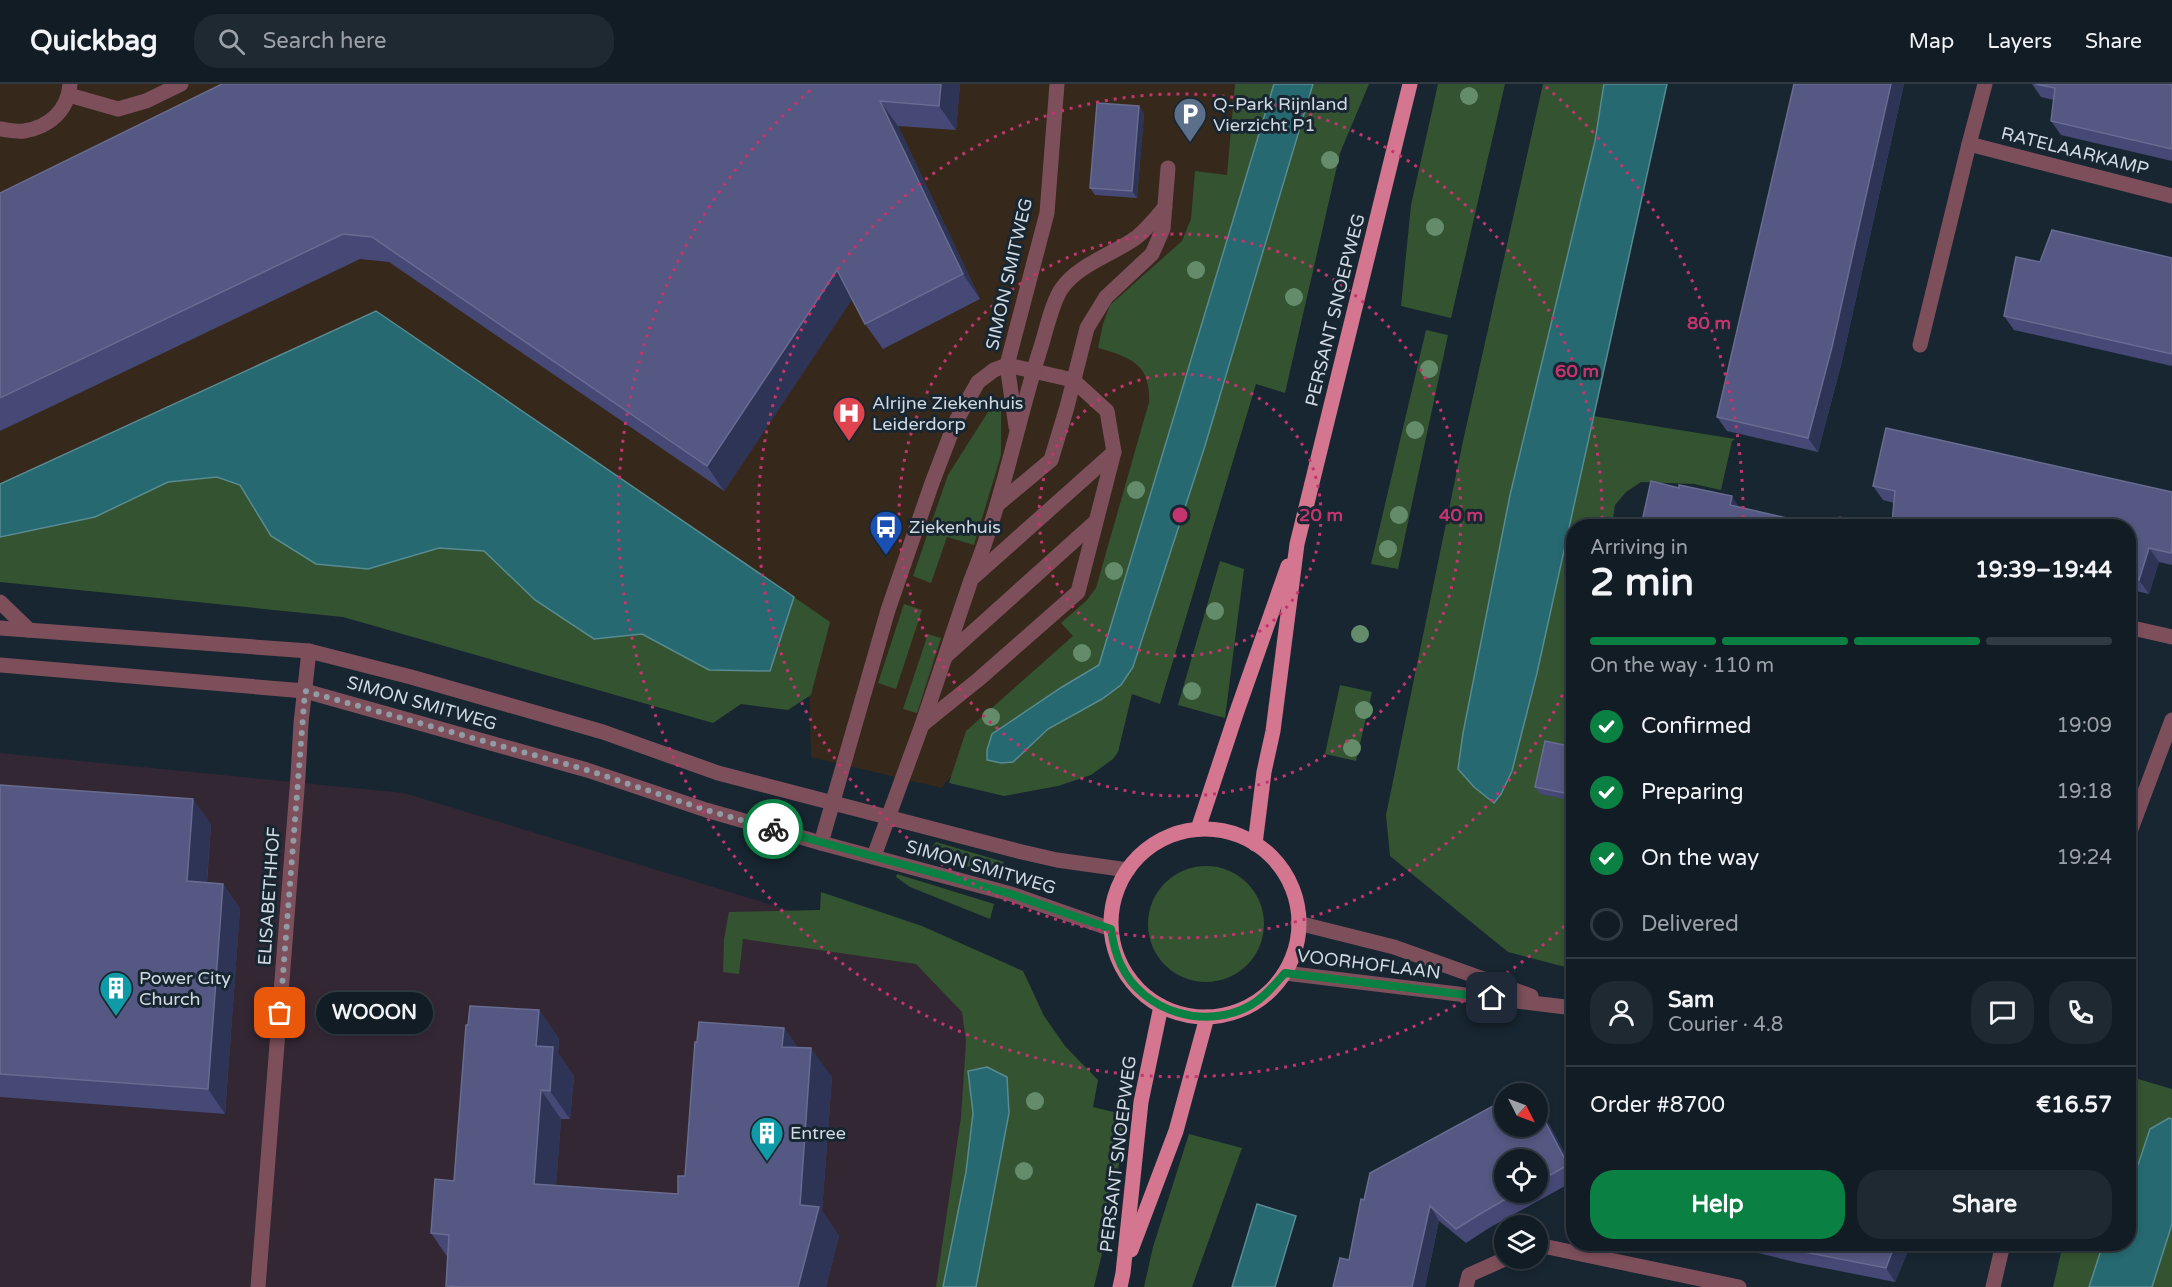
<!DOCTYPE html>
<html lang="en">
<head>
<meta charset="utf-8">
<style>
	body { margin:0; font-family:"Varela Round",sans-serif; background:#1f2932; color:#f1f3f6; height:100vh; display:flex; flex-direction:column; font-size:22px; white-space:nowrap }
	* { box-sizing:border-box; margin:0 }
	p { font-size:20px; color:#9ca1a7 }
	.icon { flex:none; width:33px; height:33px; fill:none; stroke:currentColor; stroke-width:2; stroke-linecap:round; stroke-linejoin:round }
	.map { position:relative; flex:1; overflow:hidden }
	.details { position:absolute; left:1566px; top:435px; width:570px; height:732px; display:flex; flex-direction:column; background:#121c25; border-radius:24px; box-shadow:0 3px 9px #0003,0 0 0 2px #313a42 }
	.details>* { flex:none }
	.needle { width:39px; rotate:132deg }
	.fabs { position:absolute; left:1494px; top:999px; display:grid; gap:12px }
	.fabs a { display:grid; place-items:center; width:54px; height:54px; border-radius:50%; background:#121c25; box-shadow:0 3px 9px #0003,0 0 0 2px #313a42; font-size:30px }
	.pin { position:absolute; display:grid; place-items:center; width:51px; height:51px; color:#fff; margin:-26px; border-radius:12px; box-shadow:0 3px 9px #0006 }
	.courier { position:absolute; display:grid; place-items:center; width:60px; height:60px; margin:-30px; border:4px solid #0b8043; border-radius:50%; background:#fff; color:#222; box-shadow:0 2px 8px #0007 }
	.bubble { position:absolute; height:42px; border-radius:21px; background:#121c25; box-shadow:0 3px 9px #0003,0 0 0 2px #313a42; font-size:20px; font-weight:800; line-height:42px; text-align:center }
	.head em { font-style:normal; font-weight:800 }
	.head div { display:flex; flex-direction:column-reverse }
	.head { display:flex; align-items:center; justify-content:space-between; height:102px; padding:0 24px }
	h1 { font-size:39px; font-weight:800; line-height:45px }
	.bar { display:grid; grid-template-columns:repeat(4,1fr); gap:9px 6px; align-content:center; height:72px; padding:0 24px }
	.bar i { height:8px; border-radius:4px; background:#313a42 }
	.bar .on { background:#0b8043 }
	.bar p { grid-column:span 4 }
	.line { display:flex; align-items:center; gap:15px; padding:0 24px; border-top:2px solid #313a42 }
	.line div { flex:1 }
	.round { display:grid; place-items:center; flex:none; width:63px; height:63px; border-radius:24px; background:#1f2932 }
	ol { padding:0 24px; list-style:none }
	li { display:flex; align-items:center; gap:18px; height:66px }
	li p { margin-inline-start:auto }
	li .icon { padding:6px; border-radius:50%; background:#0b8043; color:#fff; stroke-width:4 }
	li:last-child { color:#9ca1a7 }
	li i { width:33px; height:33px; border:3px solid #313a42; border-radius:50% }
	.action { display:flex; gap:12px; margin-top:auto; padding:12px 24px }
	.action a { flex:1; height:69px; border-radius:24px; background:#0b8043; color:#fff; font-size:24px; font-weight:800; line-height:69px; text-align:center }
	.action a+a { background:#1f2932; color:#f1f3f6 }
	header { display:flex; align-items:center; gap:36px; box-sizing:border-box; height:84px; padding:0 30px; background:#121c25; border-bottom:2px solid #313a42 }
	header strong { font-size:28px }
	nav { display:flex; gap:33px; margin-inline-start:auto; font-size:21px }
	.search { width:420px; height:54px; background:#1f2932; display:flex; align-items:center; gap:15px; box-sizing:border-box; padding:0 21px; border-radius:24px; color:#9ca1a7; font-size:22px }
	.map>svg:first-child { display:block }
	.commercial { fill:#332734 }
	.medical { fill:#36291c }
	.green { fill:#345330 }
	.water { fill:#266970; stroke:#598b92; stroke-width:1.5 }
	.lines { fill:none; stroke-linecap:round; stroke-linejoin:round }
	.minor { stroke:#7d4f5b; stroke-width:15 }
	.major { stroke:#d57690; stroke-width:15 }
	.tree { fill:#648c6b }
	.wall { fill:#464876; fill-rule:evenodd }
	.shaded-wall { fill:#2d3456 }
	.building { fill:#545882; stroke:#686c91; stroke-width:1.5 }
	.done { stroke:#909ba4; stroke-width:6; stroke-dasharray:0 10.8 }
	.route { stroke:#0b8043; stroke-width:8 }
	.ring { fill:none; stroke:#c4356f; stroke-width:3; stroke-dasharray:3 6 }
	.labels { text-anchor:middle; stroke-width:6; stroke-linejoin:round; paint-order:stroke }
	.poi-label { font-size:18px; fill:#d1dae2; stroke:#182631; text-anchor:start }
	.street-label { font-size:18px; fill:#d1dae2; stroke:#182631 }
	.centre { fill:#c4356f; stroke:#182631; stroke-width:3 }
	.ring-label { font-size:18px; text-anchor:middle; font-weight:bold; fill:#c4356f; stroke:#182631; stroke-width:6; stroke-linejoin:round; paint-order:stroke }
</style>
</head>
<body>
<header>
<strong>Quickbag</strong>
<div class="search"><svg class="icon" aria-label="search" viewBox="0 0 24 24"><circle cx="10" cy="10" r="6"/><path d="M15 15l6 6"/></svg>Search here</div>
<nav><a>Map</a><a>Layers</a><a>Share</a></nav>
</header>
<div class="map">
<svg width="2172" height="1203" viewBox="0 0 2172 1203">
	<rect width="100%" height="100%" fill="#182631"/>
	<!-- commercial -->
	<polygon class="commercial" points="0,669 404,709 959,878 1010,900 1009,1203 0,1203"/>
	<!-- medical -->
	<polygon class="medical" points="0,0 1257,0 1098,531 946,698 942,704 811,673 808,534 0,410"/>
	<!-- green -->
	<g class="green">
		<path d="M1235 0H1274L1099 582 1062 603 992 650 987 666V675L1013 678 1048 645 1074 629 1133 583 1204 365 1313 0H1369L1340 69 1285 309 1256 300 1160 620 1132 610 1118 668 1113 675 1091 691 1058 702 1004 712 949 699 966 647 1073 552 1061 539 1087 516 1096 504 1149 318C1151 280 1130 273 1098 264L1103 240 1110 221 1182 157 1191 135 1195 87 1227 91Z"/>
		<polygon points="1438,0 1505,0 1451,234 1401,222 1411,121"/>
		<polygon points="1543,0 1604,0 1595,57 1537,589 1593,332 1735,355 1732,357 1721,406 1694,400 1641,398 1626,408 1615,421 1612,442 1574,442 1573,885 1508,868 1390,772 1386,731 1463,357"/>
		<polygon points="1426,246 1448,251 1398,485 1371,480"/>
		<polygon points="995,317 1001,318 1001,371 974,461 947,453 931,499 913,492 948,391"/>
		<polygon points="217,393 240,401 271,452 368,485 439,464 485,467 535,516 594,555 642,550 709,586 770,587 794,513 830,538 811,611 788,626 741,620 713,639 343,533 0,498 0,453 95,433 168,398"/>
		<polygon points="1220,477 1244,485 1225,634 1178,621"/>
		<polygon points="904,520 922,526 896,605 878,599"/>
		<polygon points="928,550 941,554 917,629 903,625"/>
		<polygon points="1340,601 1372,608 1356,677 1325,670"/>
		<path d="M936 758 1004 778 1001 794C974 787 956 779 932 763Z"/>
		<circle cx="1206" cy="840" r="58"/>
		<polygon points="897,790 994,820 990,835 910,803 896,793"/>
		<polygon points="821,808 922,842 1023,887 1044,932 1065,962 1098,996 1093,1023 1126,1031 1112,1128 1094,1203 976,1203 1009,1029 968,988 973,1029 966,1088 943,1203 936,1203 961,1033 966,958 962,928 916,880 743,855 739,890 723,888 724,855 729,828 820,826"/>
		<polygon points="2128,992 2172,1005 2172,1035 2169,1034 2150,1045 2138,1081 2129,1079"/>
		<polygon points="1189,1050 1242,1064 1192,1203 1144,1203 1153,1163"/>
		<polygon points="2172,1140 2172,1203 2152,1203"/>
		<polygon points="2063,1160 2103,1160 2089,1203 2053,1203"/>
	</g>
	<!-- water -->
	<g class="water">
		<polygon points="1274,0 1313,0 1204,365 1133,583 1121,601 1102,615 1048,645 1013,678 1001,679 987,676 987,666 992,650 1062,603 1099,581"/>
		<polygon points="1604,0 1667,0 1537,589 1512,687 1501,710 1494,719 1474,703 1458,685 1463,649 1510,411 1595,57"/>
		<polygon points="376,227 794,513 770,587 709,586 642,550 594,555 535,516 484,467 439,464 368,485 316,480 271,452 240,401 217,393 168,398 95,433 0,453 0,400"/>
		<polygon points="987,983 1007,993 1009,1029 976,1203 943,1203 966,1088 973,1029 968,987"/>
		<polygon points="2169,1034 2172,1035 2172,1140 2152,1203 2089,1203 2103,1160 2128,1160 2129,1093 2138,1081 2150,1045"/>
		<polygon points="1257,1120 1296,1132 1275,1203 1232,1203"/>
	</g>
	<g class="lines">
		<!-- minor -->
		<g class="minor">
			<polyline points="69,11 118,25 146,17 181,0"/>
			<path d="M0 45C8 46 16 48 24 47 50 43 68 26 70 0"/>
			<polyline points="1969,60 1985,0"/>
			<polyline points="1920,261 1969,60 2172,112"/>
			<polyline points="1016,343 1007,281 1047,129 1057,0"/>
			<polyline points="997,421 1051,376 1067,323 1087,244 1106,213 1152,170 1163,145 1168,84"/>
			<polyline points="1840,442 1840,440"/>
			<polyline points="975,492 1114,368"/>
			<polyline points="0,518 29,546"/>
			<polyline points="2128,543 2172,553"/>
			<polyline points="0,544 309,567 411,593 603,648 718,689 1022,768 1057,776 1128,786"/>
			<polyline points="946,572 1094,439"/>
			<polyline points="0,581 305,607 587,686 706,726 821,759 1011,810 1111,845"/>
			<polyline points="2128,753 2172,636"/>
			<polyline points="821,759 888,526 932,399 955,339 978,298 994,286 1007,281 1073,296 1107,327 1114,368 1078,508 979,595 922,641"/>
			<path d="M874 772 922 641 971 496C1001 423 1016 344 1039 269 1045 252 1052 217 1062 204 1079 180 1114 170 1137 153 1148 144 1156 134 1165 123"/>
			<polyline points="1298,839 1394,863 1531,912"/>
			<polyline points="1285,889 1574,924"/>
			<polyline points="1538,1161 1739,1203"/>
			<polyline points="258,1203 298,692 301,639 309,567"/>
			<polyline points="1466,1203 1469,1191 1507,1174"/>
			<polyline points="1993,1203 2003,1160"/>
		</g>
		<!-- major -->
		<g class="major">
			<polyline points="1198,745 1236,630 1288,482"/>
			<circle cx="1205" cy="839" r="94"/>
			<polyline points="1255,760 1264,688 1273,647 1297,460 1410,0"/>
			<polyline points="1131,1166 1176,1047 1207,933"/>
			<polyline points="1120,1203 1123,1189 1141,1018 1161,922"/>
		</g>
	</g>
	<!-- trees -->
	<g class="tree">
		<circle cx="1469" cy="12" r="9"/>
		<circle cx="1330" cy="76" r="9"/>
		<circle cx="1435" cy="143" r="9"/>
		<circle cx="1196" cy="186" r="9"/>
		<circle cx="1294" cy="213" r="9"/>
		<circle cx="1429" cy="285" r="9"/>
		<circle cx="1415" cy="346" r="9"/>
		<circle cx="1136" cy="406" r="9"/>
		<circle cx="1399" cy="431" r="9"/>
		<circle cx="1388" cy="465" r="9"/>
		<circle cx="1114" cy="487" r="9"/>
		<circle cx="1215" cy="527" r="9"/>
		<circle cx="1360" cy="550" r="9"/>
		<circle cx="1082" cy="569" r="9"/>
		<circle cx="1192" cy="607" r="9"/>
		<circle cx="1364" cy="626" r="9"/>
		<circle cx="991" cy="633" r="9"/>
		<circle cx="1352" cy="664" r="9"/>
		<circle cx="1035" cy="1017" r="9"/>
		<circle cx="1024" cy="1087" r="9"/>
	</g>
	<!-- wall -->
	<g class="wall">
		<polygon points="960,0 956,46 898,42 980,215 883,265 865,240 852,215 724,407 389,178 360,175 0,347 0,109"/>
		<polygon points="1794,0 1904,0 1842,277 1818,368 1727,347 1717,333"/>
		<polygon points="2032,0 2172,0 2172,77 2061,51 2051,37 2054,16 2041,13"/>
		<polygon points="1139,22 1144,30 1137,114 1095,111 1090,104"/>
		<polygon points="2172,174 2172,282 2014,246 2004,232 2040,178"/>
		<polygon points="1873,402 2172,408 2172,481 2159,478 2149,510 2128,505 2128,442 1894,442 1892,439 1894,419 1883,416"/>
		<polygon points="1574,663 1574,717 1540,710 1535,703"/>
		<polygon points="0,701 211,740 207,799 223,800 240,825 225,1030 0,1013"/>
		<polygon points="539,926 559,955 558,969 574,992 570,1035 561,1035 556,1102 678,1110 685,1092 784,944 798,964 832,993 822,1127 839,1152 826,1203 447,1203 446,1202 448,1174 431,1149 454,1097"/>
		<path d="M1538 1020 1574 1086V1097L1489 1144 1466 1159 1439 1137 1425 1203H1333L1349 1176 1364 1116 1538 1042ZM1538 1076V1108H1504Z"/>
		<polygon points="1721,1160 1911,1160 1895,1198 1799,1179"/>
	</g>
	<!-- shaded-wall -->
	<g class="shaded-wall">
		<polygon points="941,0 960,0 956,46 939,22"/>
		<polygon points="1891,0 1904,0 1842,277 1818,368 1808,354"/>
		<polygon points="880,17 898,42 980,215 963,190"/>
		<polygon points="1139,22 1144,30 1137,114 1132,107"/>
		<polygon points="837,186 855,211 724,407 707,382"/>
		<polygon points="1732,412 1741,426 1730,421"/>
		<polygon points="1800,437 1804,442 1798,442"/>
		<polygon points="2149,464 2159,478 2149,510 2139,496"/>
		<polygon points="193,715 211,740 205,822 187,797"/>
		<polygon points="223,800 240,825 225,1030 208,1005"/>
		<polygon points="539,926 559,955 558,969 574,992 570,1035 550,1007 536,962"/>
		<polygon points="784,944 804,973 782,963"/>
		<polygon points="811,964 832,993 822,1127 839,1152 826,1203 798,1203 800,1121"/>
		<polygon points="541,1006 561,1035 554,1129 534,1100"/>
		<polygon points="1538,1020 1574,1086 1574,1088 1568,1081 1538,1024"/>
		<polygon points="1430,1122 1439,1137 1425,1203 1412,1203"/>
		<polygon points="1895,1160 1911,1160 1895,1198 1886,1184"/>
	</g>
	<!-- building -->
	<g class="building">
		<polygon points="222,0 941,0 939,22 880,17 963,190 865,240 837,186 707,382 372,153 343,150 0,314 0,109"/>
		<polygon points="1794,0 1891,0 1832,263 1808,354 1717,333"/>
		<polygon points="2035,0 2172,0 2172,65 2051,37 2055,4"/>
		<polygon points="1097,19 1139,22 1132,107 1090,104"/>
		<polygon points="2052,146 2172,174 2172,270 2004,232 2016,173 2040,178"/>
		<polygon points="1886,344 2172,408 2172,463 2171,469 2149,464 2139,496 2128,493 2128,442 1905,442 1892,439 1895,407 1873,402"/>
		<polygon points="1651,397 1679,404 1679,401 1732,412 1730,421 1800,437 1798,442 1641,442"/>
		<polygon points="1545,657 1574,663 1574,711 1535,703"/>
		<polygon points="0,701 193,715 187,797 223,800 208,1005 0,990"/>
		<polygon points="470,922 539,926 536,962 553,963 550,1007 541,1006 534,1100 678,1110 678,1092 685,1092 695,958 697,958 699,938 784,944 782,963 811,964 800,1121 819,1123 798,1203 463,1203 446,1202 449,1151 431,1149 435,1095 454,1097 466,941 468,941"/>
		<polygon points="1527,1004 1529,1010 1517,1010"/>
		<polygon points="1504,1016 1504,1042 1538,1042 1538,1024 1568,1081 1538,1098 1538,1076 1504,1076 1504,1108 1518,1108 1480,1130 1456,1145 1430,1122 1412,1203 1333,1203 1340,1174 1349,1176 1361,1115 1364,1116 1370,1089"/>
		<polygon points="1767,1160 1895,1160 1886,1184 1789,1165"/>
	</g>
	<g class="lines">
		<!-- done -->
		<polyline class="done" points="280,929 305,607 587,686 706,726 773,745"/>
		<!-- route -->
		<path class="route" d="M773 745 1011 810 1111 845C1113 858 1115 869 1121 881 1143 928 1206 947 1251 921 1265 913 1275 900 1285 889L1492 914"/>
	</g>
	<!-- distance rings -->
	<g class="ring">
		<circle cx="1180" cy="431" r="141"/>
		<circle cx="1180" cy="431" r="281"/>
		<path d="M1573 586A422 422 0 1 1 1602 442"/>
		<path d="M1571 836A563 563 0 1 1 814 3M1546 3A563 563 0 0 1 1743 441"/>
	</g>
	<!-- icons -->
	<defs>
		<symbol id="parking-pin" viewBox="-11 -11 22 30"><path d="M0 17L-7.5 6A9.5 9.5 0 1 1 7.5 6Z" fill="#5c6f8a" stroke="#182631"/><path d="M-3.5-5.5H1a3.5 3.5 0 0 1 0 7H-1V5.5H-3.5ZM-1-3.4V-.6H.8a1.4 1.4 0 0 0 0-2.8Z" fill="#fff"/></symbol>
		<symbol id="hospital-pin" viewBox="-11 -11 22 30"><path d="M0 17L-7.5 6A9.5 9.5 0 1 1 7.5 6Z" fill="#e0444e" stroke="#182631"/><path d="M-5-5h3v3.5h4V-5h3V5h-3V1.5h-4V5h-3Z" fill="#fff"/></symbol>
		<symbol id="bus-pin" viewBox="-11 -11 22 30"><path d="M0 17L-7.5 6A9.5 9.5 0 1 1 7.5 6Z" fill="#1a4fb4" stroke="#182631"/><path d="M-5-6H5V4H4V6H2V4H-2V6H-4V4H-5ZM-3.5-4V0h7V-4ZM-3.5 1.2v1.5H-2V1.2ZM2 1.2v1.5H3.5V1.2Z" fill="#fff"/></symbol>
		<symbol id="building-pin" viewBox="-11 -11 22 30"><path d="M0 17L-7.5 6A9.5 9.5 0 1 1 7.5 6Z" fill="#0f9aa8" stroke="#182631"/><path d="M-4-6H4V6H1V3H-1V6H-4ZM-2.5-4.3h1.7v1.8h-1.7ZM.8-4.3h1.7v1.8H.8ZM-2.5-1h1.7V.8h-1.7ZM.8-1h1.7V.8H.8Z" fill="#fff"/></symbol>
	</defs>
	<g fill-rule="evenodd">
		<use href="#parking-pin" x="1171" y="11" width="38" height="52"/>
		<use href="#hospital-pin" x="830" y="310" width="38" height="52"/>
		<use href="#bus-pin" x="867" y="424" width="38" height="52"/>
		<use href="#building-pin" x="97" y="885" width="38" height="52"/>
		<use href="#building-pin" x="748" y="1030" width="38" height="52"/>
	</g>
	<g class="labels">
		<!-- poi labels -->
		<g class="poi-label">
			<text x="1213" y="26">Q-Park Rijnland<tspan x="1213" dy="21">Vierzicht P1</tspan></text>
			<text x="872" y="325">Alrijne Ziekenhuis<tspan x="872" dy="21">Leiderdorp</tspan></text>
			<text x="909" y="449">Ziekenhuis</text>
			<text x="139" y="900">Power City<tspan x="139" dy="21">Church</tspan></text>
			<text x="790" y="1055">Entree</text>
		</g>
		<!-- street labels -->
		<g class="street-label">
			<text transform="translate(2075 67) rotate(14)" y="6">RATELAARKAMP</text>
			<text transform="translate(1009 190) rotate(-77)" y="6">SIMON SMITWEG</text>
			<text transform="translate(1335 226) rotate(-76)" y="6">PERSANT SNOEPWEG</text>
			<text transform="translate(422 619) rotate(16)" y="6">SIMON SMITWEG</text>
			<text transform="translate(981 783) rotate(16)" y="6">SIMON SMITWEG</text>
			<text transform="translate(269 812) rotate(-86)" y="6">ELISABETHHOF</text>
			<text transform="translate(1369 880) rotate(7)" y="6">VOORHOFLAAN</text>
			<text transform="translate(1118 1070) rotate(-83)" y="6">PERSANT SNOEPWEG</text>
		</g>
	</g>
	<circle cx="1180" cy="431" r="9" class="centre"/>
	<g class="ring-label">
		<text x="1709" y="245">80 m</text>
		<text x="1577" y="293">60 m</text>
		<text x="1321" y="437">20 m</text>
		<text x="1461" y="437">40 m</text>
	</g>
</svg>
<div class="fabs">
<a><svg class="needle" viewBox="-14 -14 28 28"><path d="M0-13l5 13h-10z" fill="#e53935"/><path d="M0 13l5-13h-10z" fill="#9ca1a7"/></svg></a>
<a><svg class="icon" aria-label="locate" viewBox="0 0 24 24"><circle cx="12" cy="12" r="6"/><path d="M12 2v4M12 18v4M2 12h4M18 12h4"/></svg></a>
<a><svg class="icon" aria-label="layers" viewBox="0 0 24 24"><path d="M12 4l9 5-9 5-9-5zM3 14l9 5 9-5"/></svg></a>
</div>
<div class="pin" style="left:280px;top:929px;background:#ea580c"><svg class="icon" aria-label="bag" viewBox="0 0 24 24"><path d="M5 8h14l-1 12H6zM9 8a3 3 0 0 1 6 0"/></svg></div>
<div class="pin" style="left:1492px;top:914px;background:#1f2937"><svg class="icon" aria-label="home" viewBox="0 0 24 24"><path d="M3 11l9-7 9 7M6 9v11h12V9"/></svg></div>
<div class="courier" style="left:773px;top:745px"><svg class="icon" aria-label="bike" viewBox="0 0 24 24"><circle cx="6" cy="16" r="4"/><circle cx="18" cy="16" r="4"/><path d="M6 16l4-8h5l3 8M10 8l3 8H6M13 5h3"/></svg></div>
<div class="bubble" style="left:316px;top:908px;width:117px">WOOON</div>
<section class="details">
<div class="head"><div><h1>2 min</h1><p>Arriving in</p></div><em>19:39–19:44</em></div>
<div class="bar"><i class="on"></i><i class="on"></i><i class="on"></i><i></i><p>On the way · 110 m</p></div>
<ol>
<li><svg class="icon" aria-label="check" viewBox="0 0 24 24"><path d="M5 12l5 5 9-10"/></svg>Confirmed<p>19:09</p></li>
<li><svg class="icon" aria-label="check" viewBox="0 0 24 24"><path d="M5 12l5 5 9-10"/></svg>Preparing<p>19:18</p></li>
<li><svg class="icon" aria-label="check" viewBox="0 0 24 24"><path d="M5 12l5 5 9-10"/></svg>On the way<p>19:24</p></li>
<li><i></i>Delivered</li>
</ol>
<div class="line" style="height:108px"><a class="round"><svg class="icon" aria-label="person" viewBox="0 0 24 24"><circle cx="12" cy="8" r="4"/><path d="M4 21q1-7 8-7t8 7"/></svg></a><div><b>Sam</b><p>Courier · 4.8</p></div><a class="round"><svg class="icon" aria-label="chat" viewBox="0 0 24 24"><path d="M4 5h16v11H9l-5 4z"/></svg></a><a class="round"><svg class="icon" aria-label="phone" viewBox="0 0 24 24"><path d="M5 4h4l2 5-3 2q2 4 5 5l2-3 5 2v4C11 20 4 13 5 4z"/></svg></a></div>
<div class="line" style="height:78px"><div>Order #8700</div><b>€16.57</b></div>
<div class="action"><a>Help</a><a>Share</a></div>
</section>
</div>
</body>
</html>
